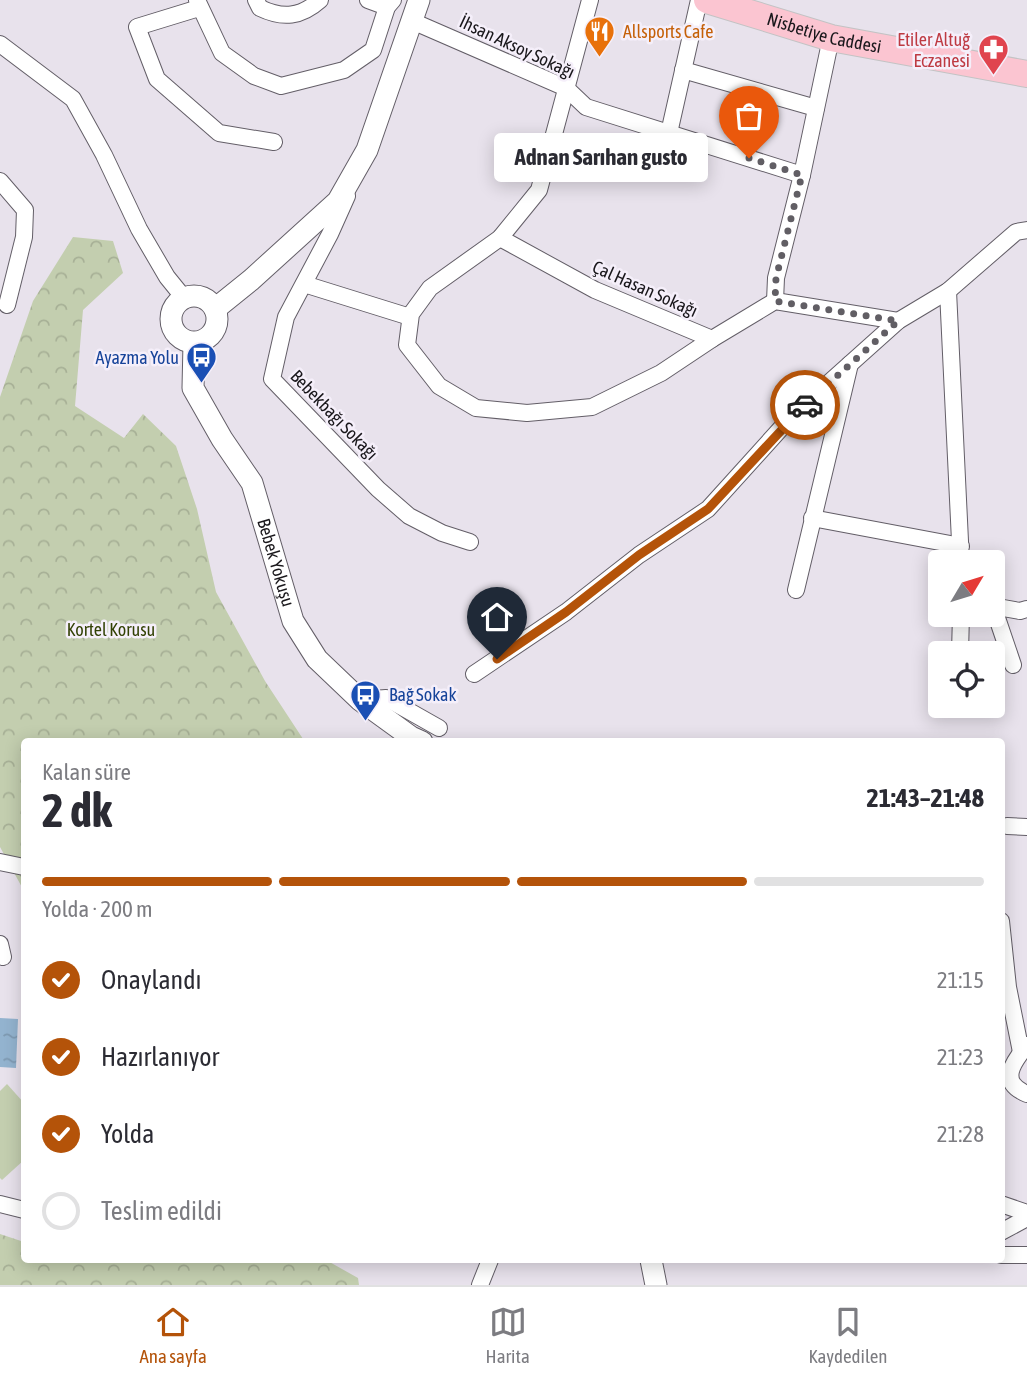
<!DOCTYPE html>
<html lang="tr">
<head>
<meta charset="utf-8">
<style>
	body { margin:0; font-family:"Asap Condensed",sans-serif; background:#f2f2f3; color:#2b2b33; height:100vh; display:flex; flex-direction:column; font-size:26px; white-space:nowrap }
	* { box-sizing:border-box; margin:0 }
	p { font-size:23px; color:#7c7c81 }
	.icon { flex:none; width:38px; height:38px; fill:none; stroke:currentColor; stroke-width:2; stroke-linecap:round; stroke-linejoin:round }
	.map { position:relative; flex:1; overflow:hidden }
	.side { position:absolute; left:21px; top:738px; width:984px; height:525px; display:flex; flex-direction:column; background:#fff; border-radius:7px; box-shadow:0 4px 18px #0003 }
	.side>* { flex:none }
	.needle { width:46px; rotate:52deg }
	.tools { position:absolute; left:928px; top:550px; display:grid; gap:14px }
	.tools a { display:grid; place-items:center; width:77px; height:77px; border-radius:7px; background:#fff; box-shadow:0 4px 18px #0003; font-size:35px }
	.pin { position:absolute; display:grid; place-items:center; width:60px; height:60px; color:#fff; margin:-72px -30px; border-radius:50% 50% 50% 0; rotate:-45deg; box-shadow:0 0 7px #0007 }
	.pin .icon { rotate:45deg }
	.courier { position:absolute; display:grid; place-items:center; width:70px; height:70px; margin:-35px; border:5px solid #b45309; border-radius:50%; background:#fff; color:#222; box-shadow:0 2px 9px #0007 }
	.bubble { position:absolute; height:49px; border-radius:7px; background:#fff; box-shadow:0 4px 18px #0003; font-size:23px; font-weight:700; line-height:49px; text-align:center }
	.summary em { font-style:normal; font-weight:700 }
	.summary div { display:flex; flex-direction:column-reverse }
	.summary { display:flex; align-items:center; justify-content:space-between; height:119px; padding:0 21px }
	h1 { font-size:46px; font-weight:700; line-height:52px }
	.bar { display:grid; grid-template-columns:repeat(4,1fr); gap:10px 7px; align-content:center; height:84px; padding:0 21px }
	.bar i { height:9px; border-radius:5px; background:#e1e1e2 }
	.bar .active { background:#b45309 }
	.bar p { grid-column:span 4 }
	ol { padding:0 21px; list-style:none }
	li { display:flex; align-items:center; gap:21px; height:77px }
	li p { margin-inline-start:auto }
	li .icon { padding:7px; border-radius:50%; background:#b45309; color:#fff; stroke-width:4 }
	li:last-child { color:#7c7c81 }
	li i { width:38px; height:38px; border:4px solid #e1e1e2; border-radius:50% }
	.tabs { display:flex; justify-content:space-around; align-items:center; height:98px; border-top:2px solid #e1e1e2; background:#fff; font-size:19px; color:#7c7c81 }
	.tabs a { display:grid; justify-items:center; gap:4px }
	.tabs .active { color:#b45309 }
	.map>svg:first-child { display:block }
	.green { fill:#c3ceaf }
	.forest { fill:url(#forest-crowns) }
	.water { fill:url(#water-ripples) }
	.lines { fill:none; stroke-linecap:round; stroke-linejoin:round }
	.minor-casing { stroke:#635e67; stroke-width:18 }
	.tertiary-casing { stroke:#635e67; stroke-width:23 }
	.primary-casing { stroke:#c3c3c4; stroke-width:28 }
	.minor { stroke:#fff; stroke-width:16 }
	.tertiary { stroke:#fff; stroke-width:21 }
	.primary { stroke:#fbc5d1; stroke-width:26 }
	.done { stroke:#615e64; stroke-width:7; stroke-dasharray:0 12.6 }
	.route { stroke:#b45309; stroke-width:9 }
	.labels { text-anchor:middle; stroke-width:5; stroke-linejoin:round; paint-order:stroke }
	.food-label { font-size:18px; fill:#c56008; stroke:#f5effa; text-anchor:start }
	.street-label { font-size:18px; fill:#19171b; stroke:#f5effa }
	.health-label { font-size:18px; fill:#be3a42; stroke:#f5effa; text-anchor:end }
	.transit-label { font-size:18px; fill:#164399; stroke:#f5effa; text-anchor:end }
	.park-label { font-size:18px; fill:#324104; stroke:#f5effa }
</style>
</head>
<body>
<div class="map">
<svg width="1027" height="1285" viewBox="0 0 1027 1285">
	<defs>
		<pattern id="forest-crowns" width="20" height="18" patternUnits="userSpaceOnUse" patternTransform="scale(1.75)"><rect width="20" height="18" fill="#c3ceaf"/><path d="M2 6a3 3 0 1 1 6 0M12 15a3 3 0 1 1 6 0" fill="none" stroke="#a7b096"/></pattern>
		<pattern id="water-ripples" width="26" height="14" patternUnits="userSpaceOnUse" patternTransform="scale(1.75)"><rect width="26" height="14" fill="#93b3cf"/><path d="M2 4q2-2 4 0t4 0M15 11q2-2 4 0t4 0" fill="none" stroke="#7e99b1"/></pattern>
	</defs>
	<rect width="100%" height="100%" fill="#e8e2ec"/>
	<!-- green -->
	<polygon class="green" points="7,1084 24,1103 24,1160 2,1180 0,1178 0,1091"/>
	<!-- forest -->
	<g class="forest">
		<polygon points="73,237 113,241 123,273 83,310 75,406 124,438 143,414 176,446 197,509 216,592 265,681 305,742 24,742 24,891 0,847 0,397 33,301"/>
		<polygon points="0,1234 24,1242 24,1260 326,1260 358,1278 359,1285 0,1285"/>
	</g>
	<!-- water -->
	<polygon class="water" points="0,1018 18,1019 16,1068 0,1067"/>
	<g class="lines">
		<defs>
			<g id="minor">
				<polyline points="197,0 222,53 254,76 281,86 344,70 373,50 387,7 393,0"/>
				<path d="M256 0 260 8C283 19 301 17 320 0"/>
				<polyline points="368,0 387,7"/>
				<polyline points="590,0 539,190 500,238 430,288 411,314 407,345 439,386 476,408 527,413 592,407 661,373 712,339"/>
				<polyline points="199,8 137,27 157,79 219,133 274,142"/>
				<polyline points="412,21 566,88 586,107 802,175"/>
				<polyline points="0,44 73,99 104,155 139,229 167,277 184,298"/>
				<polyline points="683,70 816,108"/>
				<polyline points="669,133 699,0"/>
				<polyline points="0,181 25,210 24,237 7,305"/>
				<polyline points="347,196 330,234 286,317 272,379 378,489 409,516 442,533 470,542"/>
				<polyline points="500,238 595,290 712,339 775,301 898,321"/>
				<polyline points="304,284 410,317"/>
				<polyline points="948,291 961,562"/>
				<polyline points="775,301 776,278 802,175 831,38"/>
				<polyline points="812,518 961,546"/>
				<polyline points="796,590 850,364"/>
				<polyline points="992,606 1020,611 1027,609"/>
				<polyline points="993,606 1013,665"/>
				<polyline points="960,653 961,614"/>
				<polyline points="474,674 566,612 639,555 708,509 793,415 898,321 948,291 1016,232 1027,230"/>
				<polyline points="360,700 386,698 439,728"/>
				<polyline points="1007,826 1027,827"/>
				<polyline points="0,862 24,867"/>
				<polyline points="1001,921 1008,987 1021,1052"/>
				<polyline points="0,944 3,957"/>
				<path d="M1027 1045C1013 1062 998 1082 1027 1094"/>
				<polyline points="0,1204 24,1210"/>
				<polyline points="1001,1204 1027,1213"/>
				<polyline points="1001,1232 1027,1218"/>
				<polyline points="1001,1255 1027,1255"/>
				<polyline points="480,1285 490,1260"/>
			</g>
			<g id="tertiary">
				<circle cx="194" cy="319" r="23"/>
				<polyline points="215,309 251,280 338,201 367,150 419,0"/>
				<path id="s1" d="M194 343 193 388 222 439 252 483 293 621 317 659 360 700 411 737 422 742"/>
				<polyline points="651,1260 656,1285"/>
			</g>
			<g id="primary">
				<path id="s2" d="M707 0 831 38 1027 74"/>
			</g>
		</defs>
		<!-- minor casing -->
		<use href="#minor" class="minor-casing"/>
		<!-- tertiary casing -->
		<use href="#tertiary" class="tertiary-casing"/>
		<!-- primary casing -->
		<use href="#primary" class="primary-casing"/>
		<!-- minor -->
		<use href="#minor" class="minor"/>
		<!-- tertiary -->
		<use href="#tertiary" class="tertiary"/>
		<!-- primary -->
		<use href="#primary" class="primary"/>
	</g>
	<g class="lines">
		<!-- done -->
		<polyline class="done" points="749,158 802,175 776,278 775,301 898,321 805,405"/>
		<!-- route -->
		<polyline class="route" points="497,659 566,612 639,555 708,509 805,405"/>
	</g>
	<!-- icons -->
	<defs>
		<symbol id="restaurant-pin" viewBox="-11 -11 22 30"><path d="M0 17L-7.5 6A9.5 9.5 0 1 1 7.5 6Z" fill="#e8710a" stroke="#f5effa"/><path d="M-5-6h1v4h1v-4h1v4h1v-4h1v5L-1.5 .5V6h-2V.5L-5-1ZM5-6V6H3V1.5H1.5Q1.5-4 5-6Z" fill="#fff"/></symbol>
		<symbol id="pharmacy-pin" viewBox="-11 -11 22 30"><path d="M0 17L-7.5 6A9.5 9.5 0 1 1 7.5 6Z" fill="#e0444e" stroke="#f5effa"/><path d="M-2-6h4v4h4v4h-4v4h-4v-4h-4v-4h4Z" fill="#fff"/></symbol>
		<symbol id="bus-pin" viewBox="-11 -11 22 30"><path d="M0 17L-7.5 6A9.5 9.5 0 1 1 7.5 6Z" fill="#1a4fb4" stroke="#f5effa"/><path d="M-5-6H5V4H4V6H2V4H-2V6H-4V4H-5ZM-3.5-4V0h7V-4ZM-3.5 1.2v1.5H-2V1.2ZM2 1.2v1.5H3.5V1.2Z" fill="#fff"/></symbol>
	</defs>
	<g fill-rule="evenodd">
		<use href="#restaurant-pin" x="582" y="14" width="35" height="47"/>
		<use href="#pharmacy-pin" x="976" y="32" width="35" height="47"/>
		<use href="#bus-pin" x="184" y="340" width="35" height="47"/>
		<use href="#bus-pin" x="348" y="678" width="35" height="47"/>
	</g>
	<g class="labels">
		<!-- food labels -->
		<g class="food-label">
			<text x="623" y="38">Allsports Cafe</text>
		</g>
		<!-- street labels -->
		<g class="street-label">
			<text dy="6" stroke="none"><textPath href="#s2" startOffset="122">Nisbetiye Caddesi</textPath></text>
			<text transform="translate(517 47) rotate(25)" y="6">İhsan Aksoy Sokağı</text>
			<text transform="translate(645 289) rotate(24)" y="6">Çal Hasan Sokağı</text>
			<text transform="translate(334 415) rotate(46)" y="6">Bebekbağı Sokağı</text>
			<text dy="6" stroke="none"><textPath href="#s1" startOffset="240">Bebek Yokuşu</textPath></text>
		</g>
		<!-- health labels -->
		<g class="health-label">
			<text x="970" y="46">Etiler Altuğ<tspan x="970" dy="21">Eczanesi</tspan></text>
		</g>
		<!-- transit labels -->
		<g class="transit-label">
			<text x="179" y="364">Ayazma Yolu</text>
			<text x="389" y="701" text-anchor="start">Bağ Sokak</text>
		</g>
		<!-- park labels -->
		<g class="park-label">
			<text x="111" y="636">Kortel Korusu</text>
		</g>
	</g>
</svg>
<div class="tools">
<a><svg class="needle" viewBox="-14 -14 28 28"><path d="M0-13l5 13h-10z" fill="#e53935"/><path d="M0 13l5-13h-10z" fill="#7c7c81"/></svg></a>
<a><svg class="icon" aria-label="locate" viewBox="0 0 24 24"><circle cx="12" cy="12" r="6"/><path d="M12 2v4M12 18v4M2 12h4M18 12h4"/></svg></a>
</div>
<div class="pin" style="left:749px;top:158px;background:#ea580c"><svg class="icon" aria-label="bag" viewBox="0 0 24 24"><path d="M5 8h14l-1 12H6zM9 8a3 3 0 0 1 6 0"/></svg></div>
<div class="pin" style="left:497px;top:659px;background:#1f2937"><svg class="icon" aria-label="home" viewBox="0 0 24 24"><path d="M3 11l9-7 9 7M6 9v11h12V9"/></svg></div>
<div class="courier" style="left:805px;top:405px"><svg class="icon" aria-label="car" viewBox="0 0 24 24"><path d="M5 17H2v-5l4-1 3-4h7l3 4 3 1v5h-3M9 17h6M6 11h13"/><circle cx="7" cy="17" r="2"/><circle cx="17" cy="17" r="2"/></svg></div>
<div class="bubble" style="left:494px;top:133px;width:214px">Adnan Sarıhan gusto</div>
<section class="side">
<div class="summary"><div><h1>2 dk</h1><p>Kalan süre</p></div><em>21:43–21:48</em></div>
<div class="bar"><i class="active"></i><i class="active"></i><i class="active"></i><i></i><p>Yolda · 200 m</p></div>
<ol>
<li><svg class="icon" aria-label="check" viewBox="0 0 24 24"><path d="M5 12l5 5 9-10"/></svg>Onaylandı<p>21:15</p></li>
<li><svg class="icon" aria-label="check" viewBox="0 0 24 24"><path d="M5 12l5 5 9-10"/></svg>Hazırlanıyor<p>21:23</p></li>
<li><svg class="icon" aria-label="check" viewBox="0 0 24 24"><path d="M5 12l5 5 9-10"/></svg>Yolda<p>21:28</p></li>
<li><i></i>Teslim edildi</li>
</ol>
</section>
</div>
<nav class="tabs">
<a class="active"><svg class="icon" aria-label="home" viewBox="0 0 24 24"><path d="M3 11l9-7 9 7M6 9v11h12V9"/></svg>Ana sayfa</a>
<a><svg class="icon" aria-label="map" viewBox="0 0 24 24"><path d="M3 6l6-2 6 2 6-2v14l-6 2-6-2-6 2zM9 4v14M15 6v14"/></svg>Harita</a>
<a><svg class="icon" aria-label="saved" viewBox="0 0 24 24"><path d="M7 4h10v16l-5-4-5 4z"/></svg>Kaydedilen</a>
</nav>
</body>
</html>
